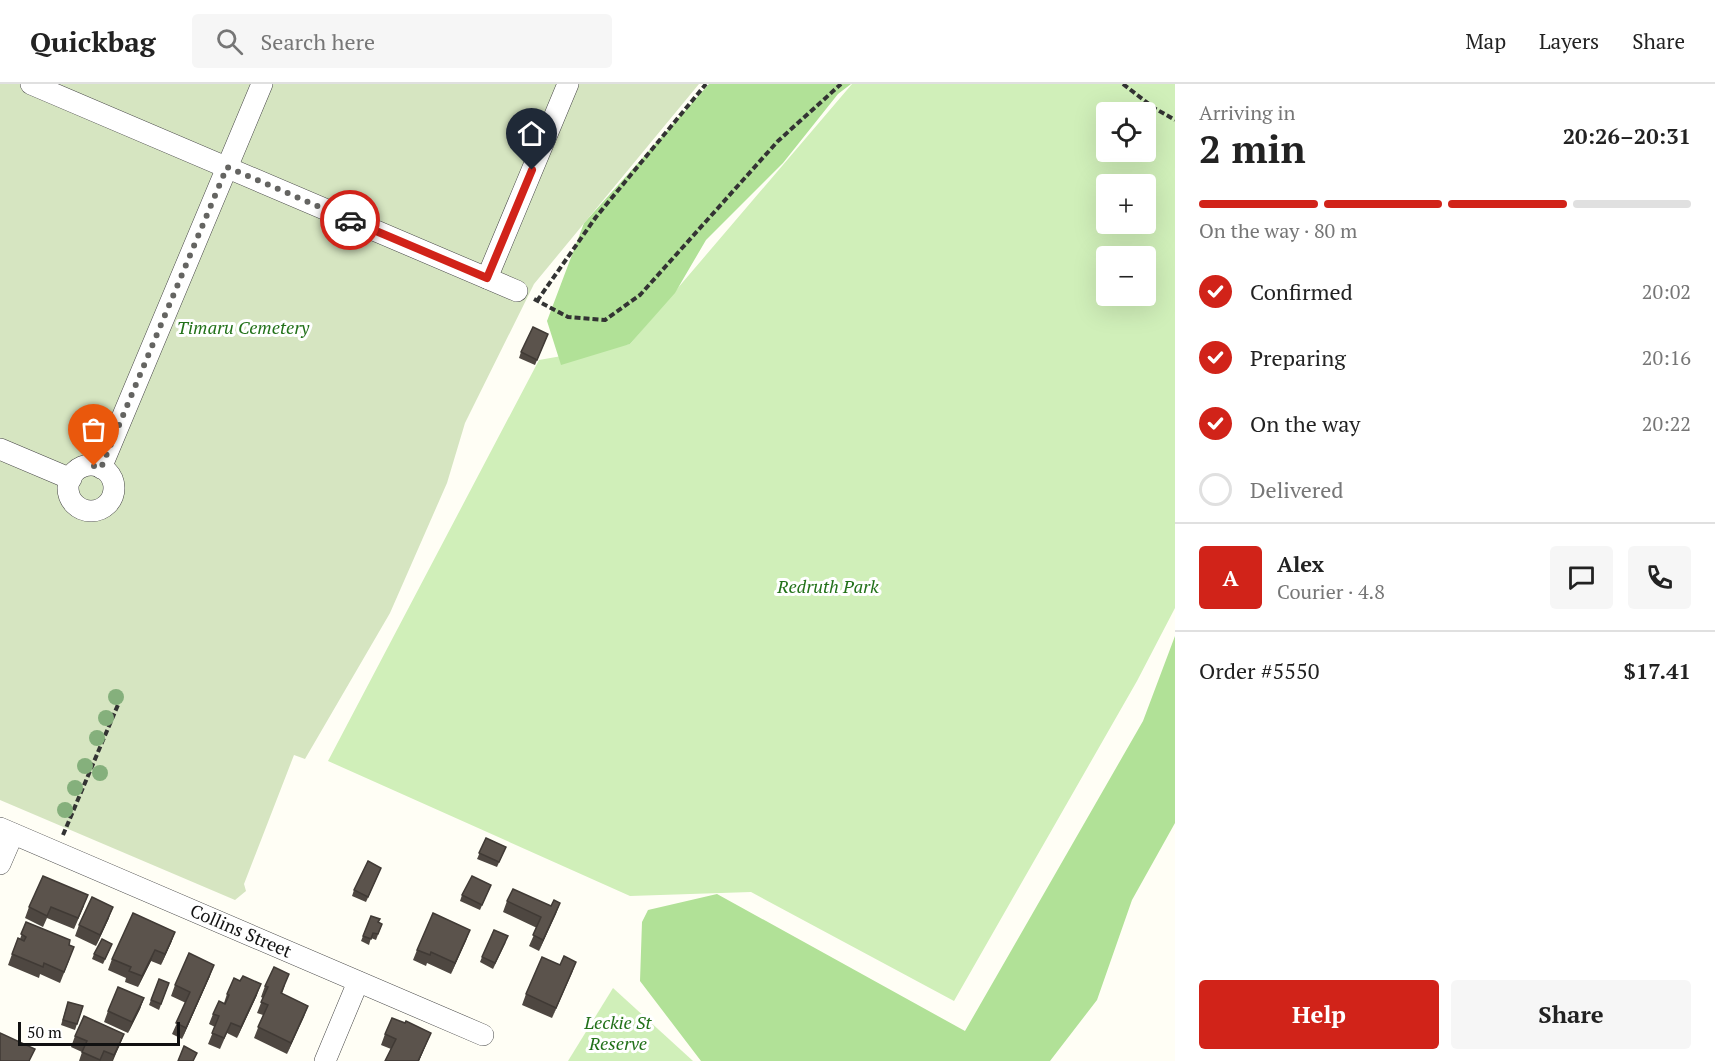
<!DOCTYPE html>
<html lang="en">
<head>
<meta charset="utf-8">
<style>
	body { margin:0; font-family:"PT Serif",serif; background:#f6f6f6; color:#222; height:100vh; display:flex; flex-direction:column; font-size:22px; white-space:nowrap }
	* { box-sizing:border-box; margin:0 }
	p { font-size:20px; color:#767676 }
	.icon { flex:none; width:33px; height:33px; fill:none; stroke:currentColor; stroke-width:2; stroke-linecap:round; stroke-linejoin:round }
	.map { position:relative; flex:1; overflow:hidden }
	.side { display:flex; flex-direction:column; background:#fff; width:540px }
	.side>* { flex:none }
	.tools { position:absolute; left:1096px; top:18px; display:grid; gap:12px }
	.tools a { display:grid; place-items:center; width:60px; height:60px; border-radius:6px; background:#fff; box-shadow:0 6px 24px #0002; font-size:30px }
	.scale { position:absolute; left:18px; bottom:15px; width:162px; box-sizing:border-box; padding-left:6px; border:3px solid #111; border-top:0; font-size:16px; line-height:21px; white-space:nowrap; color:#111; -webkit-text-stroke:4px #fff; paint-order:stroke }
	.pin { position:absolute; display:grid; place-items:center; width:51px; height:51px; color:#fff; margin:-62px -26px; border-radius:50% 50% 50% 0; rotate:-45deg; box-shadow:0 0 6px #0007 }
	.pin .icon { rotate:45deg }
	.courier { position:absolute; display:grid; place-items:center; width:60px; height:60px; margin:-30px; border:4px solid #d12319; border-radius:50%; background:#fff; color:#222; box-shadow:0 2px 8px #0007 }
	.summary em { font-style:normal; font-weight:800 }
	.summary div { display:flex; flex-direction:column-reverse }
	.summary { display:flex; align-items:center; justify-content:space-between; height:102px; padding:0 24px }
	h1 { font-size:39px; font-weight:800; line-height:45px }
	.bar { display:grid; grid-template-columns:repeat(4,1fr); gap:9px 6px; align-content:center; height:72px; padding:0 24px }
	.bar i { height:8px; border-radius:4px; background:#e0e0e0 }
	.bar .selected { background:#d12319 }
	.bar p { grid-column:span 4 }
	.line { display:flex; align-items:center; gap:15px; padding:0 24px; border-top:2px solid #e0e0e0 }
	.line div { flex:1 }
	.round { display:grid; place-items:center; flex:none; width:63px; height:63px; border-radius:6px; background:#f6f6f6 }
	ol { padding:0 24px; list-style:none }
	li { display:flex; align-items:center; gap:18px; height:66px }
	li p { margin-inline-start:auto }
	li .icon { padding:6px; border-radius:50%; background:#d12319; color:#fff; stroke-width:4 }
	li:last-child { color:#767676 }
	li i { width:33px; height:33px; border:3px solid #e0e0e0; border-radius:50% }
	.action { display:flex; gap:12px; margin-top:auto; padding:12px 24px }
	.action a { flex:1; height:69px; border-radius:6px; background:#d12319; color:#fff; font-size:24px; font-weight:800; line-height:69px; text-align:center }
	.action a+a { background:#f6f6f6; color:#222 }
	header { display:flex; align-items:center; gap:36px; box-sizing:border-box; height:84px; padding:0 30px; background:#fff; border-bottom:2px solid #e0e0e0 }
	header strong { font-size:28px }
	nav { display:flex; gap:33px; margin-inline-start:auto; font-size:21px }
	.search { width:420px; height:54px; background:#f6f6f6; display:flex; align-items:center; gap:15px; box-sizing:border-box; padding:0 21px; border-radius:6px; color:#767676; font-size:22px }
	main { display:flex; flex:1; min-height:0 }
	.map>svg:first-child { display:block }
	.green { fill:#d0efb9; fill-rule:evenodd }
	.forest { fill:#b1e197 }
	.cemetery { fill:#d6e5c1 }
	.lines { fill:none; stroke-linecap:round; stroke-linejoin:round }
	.minor-casing { stroke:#444; stroke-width:22 }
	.path { stroke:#333; stroke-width:4; stroke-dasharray:6 3; stroke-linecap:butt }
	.minor { stroke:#fff; stroke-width:21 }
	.tree { fill:#85b07c }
	.wall { fill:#4e4741 }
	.shaded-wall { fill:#403a35 }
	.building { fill:#5b534c; stroke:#403a35; stroke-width:1.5 }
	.done { stroke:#646461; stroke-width:6; stroke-dasharray:0 10.8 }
	.route { stroke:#d12319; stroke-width:8 }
	.labels { text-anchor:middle; stroke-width:6; stroke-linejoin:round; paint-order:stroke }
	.park-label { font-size:18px; font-style:italic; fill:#227119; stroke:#fff }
	.street-label { font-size:18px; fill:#111; stroke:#fff }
</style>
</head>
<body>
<header>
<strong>Quickbag</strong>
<div class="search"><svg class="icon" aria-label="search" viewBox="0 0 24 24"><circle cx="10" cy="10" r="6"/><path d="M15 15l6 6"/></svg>Search here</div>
<nav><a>Map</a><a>Layers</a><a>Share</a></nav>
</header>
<main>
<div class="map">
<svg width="1175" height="977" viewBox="0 0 1175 977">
	<rect width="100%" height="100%" fill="#fffef5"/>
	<!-- green -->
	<g class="green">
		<path d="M852 0H1175V524L1137 597 954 917 751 808 630 812 328 677 539 276 630 260ZM1107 28H1146V68H1107ZM1107 100H1146V140H1107ZM1107 172H1146V212H1107Z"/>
		<polygon points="613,904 693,977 568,977"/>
	</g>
	<!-- forest -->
	<g class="forest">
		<polygon points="709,0 851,0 838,10 783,79 706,156 675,209 630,260 561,281 547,237 584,139"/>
		<polygon points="1175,552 1175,739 1132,816 1097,916 1050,977 701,977 640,897 642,838 648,826 717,810 965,947 1143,637"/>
	</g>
	<!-- cemetery -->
	<polygon class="cemetery" points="0,0 699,0 534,200 465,339 447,399 390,529 305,675 294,671 244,800 246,807 235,816 0,716"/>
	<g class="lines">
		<defs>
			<g id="minor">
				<polyline points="31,0 517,207"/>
				<polyline points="487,194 568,0"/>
				<polyline points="0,365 71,395"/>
				<circle cx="91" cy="404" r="23"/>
				<polyline points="101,384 262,0"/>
				<path id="s1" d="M0 744 483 951"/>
				<polyline points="0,780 13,750"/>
				<polyline points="325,977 358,898"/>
			</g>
		</defs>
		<!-- minor casing -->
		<use href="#minor" class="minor-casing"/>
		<!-- path -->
		<g class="path">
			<polyline points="1123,0 1154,24 1175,36"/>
			<polyline points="534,215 568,233 605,236 640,211 778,57 841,0"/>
			<polyline points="537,217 596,133 706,0"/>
			<polyline points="63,751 120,616"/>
		</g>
		<!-- minor -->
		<use href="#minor" class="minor"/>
	</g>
	<!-- trees -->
	<g class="tree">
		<circle cx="116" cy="613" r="8"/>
		<circle cx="106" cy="634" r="8"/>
		<circle cx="97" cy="654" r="8"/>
		<circle cx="85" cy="682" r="8"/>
		<circle cx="100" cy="689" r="8"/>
		<circle cx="75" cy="704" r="8"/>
		<circle cx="65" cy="726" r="8"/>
	</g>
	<!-- wall -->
	<g class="wall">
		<polygon points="548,250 535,281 519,274 521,268"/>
		<polygon points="486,754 506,763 497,783 477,775"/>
		<polygon points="379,789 366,818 352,812 354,806"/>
		<polygon points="491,801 480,826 460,817 462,811"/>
		<polygon points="507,817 551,822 560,819 539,867 529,862 537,844 503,828"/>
		<polygon points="84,822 74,845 47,834 43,843 25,834 29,823"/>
		<polygon points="371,832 378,838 382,840 376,856 371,854 369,861 361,857"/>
		<polygon points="109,834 96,862 75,852 79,841"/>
		<polygon points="26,838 69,861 70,874 60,899 40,890 39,894 8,881 18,854 20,855"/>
		<polygon points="470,846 451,890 427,879 426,882 413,876 417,866"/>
		<polygon points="175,848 171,859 161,881 151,877 138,903 125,898 126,894 108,886 112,875"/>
		<polygon points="506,858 493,885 480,878 482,873"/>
		<polygon points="110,865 103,880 92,875 94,870"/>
		<polygon points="576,878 552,934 522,921 526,910 560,881"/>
		<polygon points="210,892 182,955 172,950 186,919 171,912 175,901"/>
		<polygon points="159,895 169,899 159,926 149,921"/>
		<polygon points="285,901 282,910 308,922 287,970 254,954 263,931 257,929 263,914 261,913 265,902"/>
		<polygon points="227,910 257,911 237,954 227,949 220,965 208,960 215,943 209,940 213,930 224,919"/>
		<polygon points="144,914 140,925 128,949 104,938 108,927"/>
		<polygon points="68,918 83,922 75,946 61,941"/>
		<polygon points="405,939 431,949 419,977 385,977 391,965 381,961 385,950"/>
		<polygon points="124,950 113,977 79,977 82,968 71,963 75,952"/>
	</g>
	<!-- shaded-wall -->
	<g class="shaded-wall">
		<polygon points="560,819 556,830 539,867 543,856"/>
		<polygon points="113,823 109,834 96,862 100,851"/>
		<polygon points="470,846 466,857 451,890 455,879"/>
		<polygon points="175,848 171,859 161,881 165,870"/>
		<polygon points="155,866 151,877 138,903 142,892"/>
		<polygon points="576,878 572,889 552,934 556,924"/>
		<polygon points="214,881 210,892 182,955 186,944"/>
		<polygon points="261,900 257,911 237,954 241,943"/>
		<polygon points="144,914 140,925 128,949 132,938"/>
		<polygon points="308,922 304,933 287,970 291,959"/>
		<polygon points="431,949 419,977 418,977"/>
		<polygon points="124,950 120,961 112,977 114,971"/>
	</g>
	<!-- building -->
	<g class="building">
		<polygon points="533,243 548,250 537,276 521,268"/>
		<polygon points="486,754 506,763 499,778 479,769"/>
		<polygon points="368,777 381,784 368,813 354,806"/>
		<polygon points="43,792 88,811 78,834 51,823 47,832 29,823"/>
		<polygon points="472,792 491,801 482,821 462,811"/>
		<polygon points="513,805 551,822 554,816 560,819 543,856 533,851 541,833 507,817"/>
		<polygon points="92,813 113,823 100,851 79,841"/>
		<polygon points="133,829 175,848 165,870 155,866 142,892 129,887 131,883 112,875"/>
		<polygon points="433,829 470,846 455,879 431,868 430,871 417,866"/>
		<polygon points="371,832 380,835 378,838 382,840 378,850 373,849 371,855 363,852"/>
		<polygon points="26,838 70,856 69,861 74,863 64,888 44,879 43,883 12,870 18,854 24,857 26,853 21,850"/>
		<polygon points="494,846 508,852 495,879 482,873"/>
		<polygon points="102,855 112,860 105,875 94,870"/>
		<polygon points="189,869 214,881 186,944 176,939 190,908 175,901"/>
		<polygon points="564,872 576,878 556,924 526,910 542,873 560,881"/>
		<polygon points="274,883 289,890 281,909 308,922 291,959 258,943 268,921 261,918 268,903 265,902"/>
		<polygon points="243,892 261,900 241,943 231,939 224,954 212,949 219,932 213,930 219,917 225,920 229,911 227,910 234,894 240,897"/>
		<polygon points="159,895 169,899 161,920 151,916"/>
		<polygon points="118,903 144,914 132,938 108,927"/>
		<polygon points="68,918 83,922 77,940 63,936"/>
		<polygon points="84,932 124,950 114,971 104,967 100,976 82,968 87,957 75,952"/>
		<polygon points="392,934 405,939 406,937 431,949 418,977 385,977 396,955 385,950"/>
		<polygon points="0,949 35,965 29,977 0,977"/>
		<polygon points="184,962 197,969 193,977 178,977"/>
	</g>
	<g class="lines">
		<!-- done -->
		<polyline class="done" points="94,382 101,384 227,83 350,136"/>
		<!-- route -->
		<polyline class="route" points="350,136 487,194 532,86"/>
	</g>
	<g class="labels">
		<!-- park labels -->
		<g class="park-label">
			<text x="243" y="250">Timaru Cemetery</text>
			<text x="828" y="509">Redruth Park</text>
			<text x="618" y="945">Leckie St<tspan x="618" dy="21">Reserve</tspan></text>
		</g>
		<!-- street labels -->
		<g class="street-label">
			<text dy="6" stroke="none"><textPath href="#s1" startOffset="262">Collins Street</textPath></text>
		</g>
	</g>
</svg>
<div class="tools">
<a><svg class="icon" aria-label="locate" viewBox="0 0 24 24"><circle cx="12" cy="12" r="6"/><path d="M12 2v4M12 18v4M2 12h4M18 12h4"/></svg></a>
<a>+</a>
<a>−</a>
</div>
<div class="scale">50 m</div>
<div class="pin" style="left:94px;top:382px;background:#ea580c"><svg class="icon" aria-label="bag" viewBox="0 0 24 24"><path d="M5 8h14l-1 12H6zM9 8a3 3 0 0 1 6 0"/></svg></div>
<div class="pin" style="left:532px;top:86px;background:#1f2937"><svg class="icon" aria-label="home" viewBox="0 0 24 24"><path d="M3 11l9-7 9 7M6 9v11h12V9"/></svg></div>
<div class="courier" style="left:350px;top:136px"><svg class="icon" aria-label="car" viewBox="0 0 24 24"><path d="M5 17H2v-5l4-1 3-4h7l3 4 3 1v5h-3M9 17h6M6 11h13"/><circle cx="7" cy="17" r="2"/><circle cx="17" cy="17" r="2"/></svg></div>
</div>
<section class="side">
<div class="summary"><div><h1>2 min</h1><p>Arriving in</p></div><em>20:26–20:31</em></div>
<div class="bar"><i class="selected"></i><i class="selected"></i><i class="selected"></i><i></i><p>On the way · 80 m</p></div>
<ol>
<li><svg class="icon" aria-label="check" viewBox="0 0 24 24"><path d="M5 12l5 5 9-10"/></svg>Confirmed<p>20:02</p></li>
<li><svg class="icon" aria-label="check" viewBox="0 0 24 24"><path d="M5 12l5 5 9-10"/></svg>Preparing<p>20:16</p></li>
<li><svg class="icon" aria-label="check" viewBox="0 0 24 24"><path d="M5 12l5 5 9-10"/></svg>On the way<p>20:22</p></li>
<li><i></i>Delivered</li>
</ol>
<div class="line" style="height:108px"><b class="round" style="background:#d12319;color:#fff">A</b><div><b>Alex</b><p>Courier · 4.8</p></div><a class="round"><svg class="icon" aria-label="chat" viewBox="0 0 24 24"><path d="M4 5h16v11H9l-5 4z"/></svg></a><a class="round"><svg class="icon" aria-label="phone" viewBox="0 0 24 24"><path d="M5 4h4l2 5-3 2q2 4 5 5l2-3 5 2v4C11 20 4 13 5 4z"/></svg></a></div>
<div class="line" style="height:78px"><div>Order #5550</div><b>$17.41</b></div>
<div class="action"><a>Help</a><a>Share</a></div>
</section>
</main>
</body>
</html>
